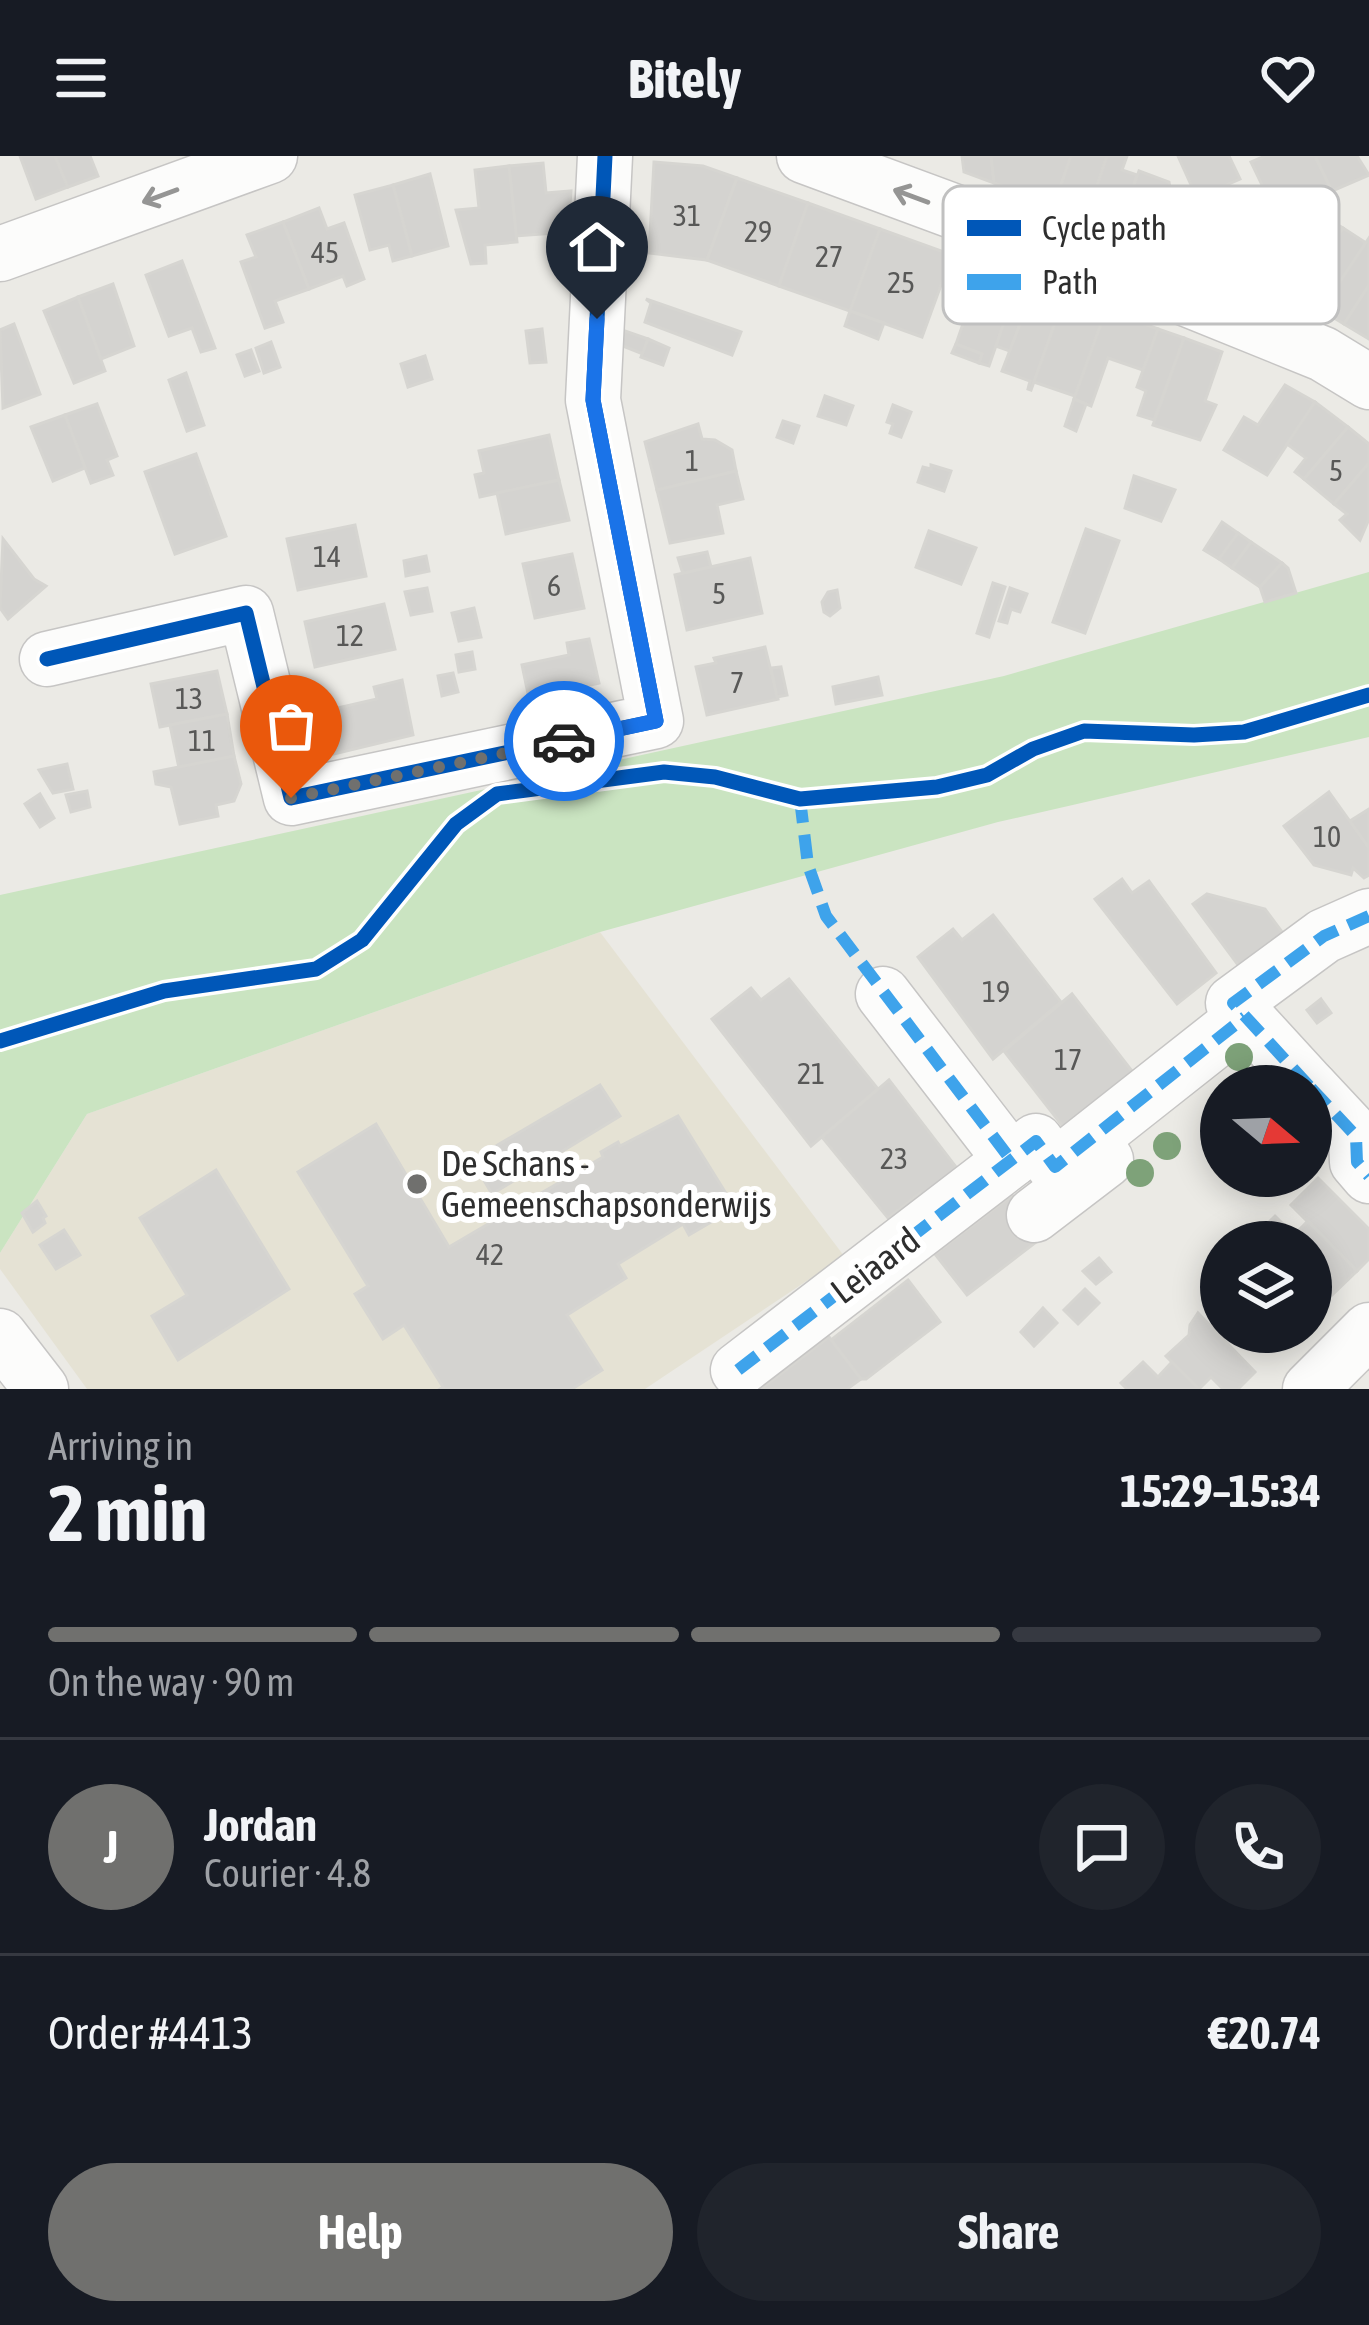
<!DOCTYPE html>
<html lang="en">
<head>
<meta charset="utf-8">
<style>
	body { margin:0; font-family:"Asap Condensed",sans-serif; background:#20242c; color:#f1f3f6; height:100vh; display:flex; flex-direction:column; font-size:45px; white-space:nowrap }
	* { box-sizing:border-box; margin:0 }
	p { font-size:39px; color:#9ea1a6 }
	.icon { flex:none; width:66px; height:66px; fill:none; stroke:currentColor; stroke-width:2; stroke-linecap:round; stroke-linejoin:round }
	.map { position:relative; height:1233px; overflow:hidden }
	.drawer { display:flex; flex-direction:column; background:#171b24; flex:1 }
	.drawer>* { flex:none }
	.needle { width:78px; rotate:109deg }
	.buttons { position:absolute; left:1200px; top:909px; display:grid; gap:24px }
	.buttons a { display:grid; place-items:center; width:132px; height:132px; border-radius:50%; background:#171b24; box-shadow:0 6px 30px #0003; font-size:60px }
	.pin { position:absolute; display:grid; place-items:center; width:102px; height:102px; color:#fff; margin:-123px -51px; border-radius:50% 50% 50% 0; rotate:-45deg; box-shadow:0 0 12px #0007 }
	.pin .icon { rotate:45deg }
	.courier { position:absolute; display:grid; place-items:center; width:120px; height:120px; margin:-60px; border:9px solid #1a73e8; border-radius:50%; background:#fff; color:#222; box-shadow:0 3px 15px #0007 }
	.headline em { font-style:normal; font-weight:700 }
	.headline div { display:flex; flex-direction:column-reverse }
	.headline { display:flex; align-items:center; justify-content:space-between; height:204px; padding:0 48px }
	h1 { font-size:78px; font-weight:700; line-height:90px }
	.bar { display:grid; grid-template-columns:repeat(4,1fr); gap:18px 12px; align-content:center; height:144px; padding:0 48px }
	.bar i { height:15px; border-radius:9px; background:#363941 }
	.bar .active { background:#70706e }
	.bar p { grid-column:span 4 }
	.line { display:flex; align-items:center; gap:30px; padding:0 48px; border-top:3px solid #363941 }
	.line div { flex:1 }
	.round { display:grid; place-items:center; flex:none; width:126px; height:126px; border-radius:63px; background:#20242c }
	.primary-button { display:flex; gap:24px; margin-top:auto; padding:24px 48px }
	.primary-button a { flex:1; height:138px; border-radius:72px; background:#70706e; color:#fff; font-size:48px; font-weight:700; line-height:138px; text-align:center }
	.primary-button a+a { background:#20242c; color:#f1f3f6 }
	header { display:flex; justify-content:space-between; align-items:center; height:156px; padding:0 48px; background:#171b24; font-size:54px; font-weight:700 }
	.map>svg:first-child { display:block }
	.education { fill:#e5e2d4 }
	.green { fill:#cae4c1 }
	.building { fill:#d4d3d0; stroke:#d6d5d1; stroke-width:3 }
	.lines { fill:none; stroke-linecap:round; stroke-linejoin:round }
	.minor-casing { stroke:#c6c5c4; stroke-width:57 }
	.minor { stroke:#fcfcfb; stroke-width:54 }
	.quiet { stroke:#3ea3eb; stroke-width:12; stroke-dasharray:24 12; stroke-linecap:butt }
	.cycleway-casing { stroke:#fff; stroke-width:22 }
	.cycleway { stroke:#0057b8; stroke-width:15 }
	.tree { fill:#7ea279 }
	.oneway { stroke:#959594 }
	.done { stroke:#70706e; stroke-width:12; stroke-dasharray:0 21.6 }
	.route { stroke:#1a73e8; stroke-width:15 }
	.poi-dot { fill:#70706e; stroke:#fff; stroke-width:4.5 }
	.labels { text-anchor:middle; stroke-width:12; stroke-linejoin:round; paint-order:stroke }
	.number-label { font-size:30px; fill:#585857 }
	.poi-label { font-size:36px; fill:#2e2e2e; stroke:#fff; text-anchor:start }
	.street-label { font-size:36px; fill:#2e2e2e; stroke:#fff }
	.key { fill:#fff; stroke:#c0c0c0; stroke-width:3 }
	.key-label { font-size:33px; fill:#2e2e2e }
</style>
</head>
<body>
<header><svg class="icon" aria-label="menu" viewBox="0 0 24 24"><path d="M4 6h16M4 12h16M4 18h16"/></svg>Bitely<svg class="icon" aria-label="heart" viewBox="0 0 24 24"><path d="M12 20l-8-8c-3-5 5-10 8-4 3-6 11-1 8 4z"/></svg></header>
<div class="map">
<svg width="1369" height="1233" viewBox="0 0 1369 1233">
	<rect width="100%" height="100%" fill="#ebeae5"/>
	<!-- education -->
	<polygon class="education" points="600,776 844,1100 645,1233 87,1233 0,1113 0,1097 87,958"/>
	<!-- green -->
	<polygon class="green" points="1369,416 1369,581 998,666 600,776 87,958 0,1097 0,739 1004,520"/>
	<!-- building -->
	<g class="building">
		<polygon points="20,0 55,0 68,31 36,43"/>
		<polygon points="55,0 90,0 98,20 68,31"/>
		<polygon points="962,0 991,0 994,27 964,16"/>
		<polygon points="991,0 1071,0 1054,49 994,27"/>
		<polygon points="1071,0 1107,0 1087,60 1054,49"/>
		<polygon points="1107,0 1127,0 1122,14 1137,19 1119,72 1087,60"/>
		<polygon points="1178,0 1229,0 1240,23 1197,42"/>
		<polygon points="1265,0 1315,0 1332,35 1264,65 1253,40 1265,35 1251,6"/>
		<polygon points="1315,0 1357,0 1369,19 1332,35"/>
		<polygon points="654,6 703,10 737,22 707,104 649,97"/>
		<polygon points="543,7 546,37 571,35 568,76 516,80 509,10"/>
		<polygon points="509,10 517,86 485,89 486,107 471,108 456,54 479,52 475,14"/>
		<polygon points="1139,15 1169,26 1170,32 1153,83 1119,72"/>
		<polygon points="430,18 448,90 412,100 393,29"/>
		<polygon points="737,22 808,47 779,130 707,104"/>
		<polygon points="393,29 412,100 393,105 389,89 370,94 355,39"/>
		<polygon points="808,47 880,73 850,155 779,130"/>
		<polygon points="319,52 327,73 344,67 364,123 347,130 343,120 309,133 283,66"/>
		<polygon points="1328,63 1343,72 1298,140 1257,117 1271,90 1288,100 1307,75 1315,80"/>
		<polygon points="283,66 309,133 275,145 283,166 265,172 241,106 256,101 247,79"/>
		<polygon points="1343,72 1366,87 1321,154 1298,140"/>
		<polygon points="880,73 952,99 922,181 850,155"/>
		<polygon points="1369,82 1369,129 1344,168 1321,154"/>
		<polygon points="182,105 215,192 201,196 192,172 169,180 146,119"/>
		<polygon points="983,110 1019,123 989,210 979,207 982,198 956,188"/>
		<polygon points="1019,123 1035,129 1010,195 996,190"/>
		<polygon points="113,128 134,190 101,203 78,141"/>
		<polygon points="1035,129 1065,139 1031,234 1028,233 1030,225 1002,215"/>
		<polygon points="1369,129 1369,183 1344,168"/>
		<polygon points="1065,139 1106,154 1075,240 1034,226"/>
		<polygon points="78,141 105,215 74,227 44,155"/>
		<polygon points="646,143 741,176 732,199 645,166 651,147"/>
		<polygon points="1106,154 1158,173 1143,214 1108,202 1091,250 1074,243"/>
		<polygon points="850,155 884,167 878,183 845,170"/>
		<polygon points="14,168 40,238 3,252 0,174"/>
		<polygon points="542,173 546,206 530,207 526,175"/>
		<polygon points="1158,173 1184,182 1154,264 1138,259 1146,235 1137,231"/>
		<polygon points="622,174 648,183 643,198 618,188"/>
		<polygon points="1184,182 1222,196 1205,245 1216,249 1200,284 1153,269"/>
		<polygon points="648,183 669,192 663,209 641,201"/>
		<polygon points="271,186 280,211 264,217 256,192"/>
		<polygon points="956,188 982,198 979,207 952,197"/>
		<polygon points="251,194 259,215 245,220 237,199"/>
		<polygon points="425,200 432,223 408,231 401,208"/>
		<polygon points="186,217 204,269 187,275 169,224"/>
		<polygon points="1285,229 1315,246 1267,319 1224,294 1244,261 1258,269"/>
		<polygon points="825,240 853,250 846,269 818,260"/>
		<polygon points="1074,243 1086,248 1076,275 1065,270"/>
		<polygon points="1315,246 1348,271 1304,323 1295,316 1306,302 1287,288"/>
		<polygon points="97,248 117,300 107,304 113,319 91,327 65,259"/>
		<polygon points="893,249 911,256 901,281 890,277 893,268 887,266"/>
		<polygon points="65,259 85,312 53,325 31,271"/>
		<polygon points="783,265 799,270 793,287 777,281"/>
		<polygon points="698,268 702,283 715,284 732,294 736,315 657,334 645,286"/>
		<polygon points="1348,271 1369,288 1369,307 1334,348 1304,323"/>
		<polygon points="549,279 559,324 480,341 475,319 484,317 479,295"/>
		<polygon points="196,298 226,380 175,398 145,316"/>
		<polygon points="1369,307 1369,363 1360,384 1340,364 1347,358 1334,348"/>
		<polygon points="931,309 951,315 944,335 918,326 923,311 931,313"/>
		<polygon points="736,315 743,343 717,349 723,377 670,387 657,334"/>
		<polygon points="1134,320 1175,334 1161,365 1125,352"/>
		<polygon points="559,324 569,364 506,378 497,337"/>
		<polygon points="1222,366 1238,377 1219,403 1204,394"/>
		<polygon points="355,369 366,420 298,434 287,383"/>
		<polygon points="1086,373 1119,385 1085,477 1053,466"/>
		<polygon points="929,375 976,392 961,428 916,411"/>
		<polygon points="1238,377 1251,386 1232,412 1219,403"/>
		<polygon points="3,383 34,423 46,430 8,463 0,452"/>
		<polygon points="1251,386 1282,407 1260,431 1232,412"/>
		<polygon points="707,396 711,411 683,418 678,402"/>
		<polygon points="572,398 584,452 535,462 523,408"/>
		<polygon points="426,400 429,415 406,420 404,405"/>
		<polygon points="750,402 762,457 687,474 675,419"/>
		<polygon points="1282,407 1288,412 1296,437 1265,446 1260,431"/>
		<polygon points="993,427 1005,431 989,481 977,477"/>
		<polygon points="427,432 432,455 411,459 405,436"/>
		<polygon points="1010,432 1027,438 1020,456 1011,453 1007,467 999,465"/>
		<polygon points="837,434 840,452 830,460 824,456 822,446 828,436"/>
		<polygon points="384,448 395,493 315,511 305,466"/>
		<polygon points="474,452 481,481 459,485 452,457"/>
		<polygon points="589,483 599,527 576,532 579,543 531,552 522,509 569,499 567,487"/>
		<polygon points="765,491 778,543 707,559 696,511 716,507 714,502"/>
		<polygon points="472,496 475,513 459,516 456,499"/>
		<polygon points="781,511 787,539 777,541 771,512"/>
		<polygon points="217,515 227,558 160,571 151,528"/>
		<polygon points="453,517 458,536 442,540 438,520"/>
		<polygon points="878,521 882,539 836,548 833,531"/>
		<polygon points="402,524 413,579 334,598 325,555 377,543 374,531"/>
		<polygon points="227,558 234,600 179,612 170,569"/>
		<polygon points="234,600 241,628 234,645 216,649 218,660 180,668 171,631 156,628 154,616"/>
		<polygon points="67,608 73,633 53,637 39,614"/>
		<polygon points="87,635 90,651 71,656 66,639"/>
		<polygon points="1329,636 1369,692 1369,719 1364,722 1353,712 1351,719 1314,709 1284,670"/>
		<polygon points="40,638 54,662 40,671 25,648"/>
		<polygon points="1369,653 1369,692 1350,665"/>
		<polygon points="1122,723 1132,737 1149,725 1216,817 1177,848 1095,743"/>
		<polygon points="1207,738 1265,753 1285,780 1241,813 1193,748"/>
		<polygon points="993,759 1061,846 993,903 918,801 953,773 962,784"/>
		<polygon points="789,823 878,933 811,990 712,863 751,832 761,844"/>
		<polygon points="1072,838 1142,928 1068,977 1004,895"/>
		<polygon points="1321,843 1331,857 1317,867 1307,854"/>
		<polygon points="889,924 959,1015 924,1042 920,1037 888,1062 822,981"/>
		<polygon points="600,929 620,960 492,1038 472,1004"/>
		<polygon points="678,960 735,1052 689,1079 683,1068 618,1108 626,1122 567,1159 602,1214 572,1233 440,1233 443,1231 404,1169 383,1183 355,1138 368,1130 298,1016 376,968 449,1091 603,1001 601,996 618,986 620,990"/>
		<polygon points="216,1014 289,1133 178,1204 152,1160 187,1139 140,1062"/>
		<polygon points="1318,1022 1369,1073 1369,1103 1357,1115 1291,1049"/>
		<polygon points="1012,1039 1044,1080 967,1139 935,1098"/>
		<polygon points="37,1045 46,1060 43,1062 45,1067 33,1076 22,1057"/>
		<polygon points="1275,1060 1294,1079 1308,1065 1357,1115 1331,1140 1311,1121 1311,1086 1257,1085 1261,1080 1258,1077"/>
		<polygon points="64,1074 80,1099 56,1113 40,1089"/>
		<polygon points="1099,1102 1111,1116 1096,1128 1083,1115"/>
		<polygon points="908,1124 940,1166 866,1223 861,1223 831,1184"/>
		<polygon points="1085,1133 1099,1147 1078,1168 1064,1154"/>
		<polygon points="1043,1152 1057,1167 1034,1190 1021,1176"/>
		<polygon points="1198,1157 1255,1216 1238,1233 1223,1233 1211,1221 1199,1233 1166,1200 1189,1179 1190,1169"/>
		<polygon points="829,1181 861,1223 847,1233 761,1233"/>
		<polygon points="1143,1206 1158,1221 1172,1206 1199,1233 1127,1233 1121,1227"/>
	</g>
	<g class="lines">
		<defs>
			<g id="minor">
				<polyline points="804,0 1145,126 1323,198 1369,226"/>
				<polyline points="0,98 270,0"/>
				<polyline points="47,503 246,457 291,642 656,565 593,244 605,0"/>
				<polyline points="883,838 1011,1004"/>
				<polyline points="1309,930 1233,847 1324,780 1369,760"/>
				<polyline points="1311,932 1356,980 1357,1006 1369,1020"/>
				<polyline points="1034,1059 1106,1004"/>
				<polyline points="0,1180 41,1233"/>
				<polyline points="738,1214 1036,985 1055,1011 1245,861"/>
				<polyline points="1310,1233 1369,1174"/>
			</g>
		</defs>
		<!-- minor casing -->
		<use href="#minor" class="minor-casing"/>
		<!-- minor -->
		<use href="#minor" class="minor"/>
		<!-- quiet -->
		<g class="quiet">
			<polyline points="800,643 808,709 826,760 1011,1004"/>
			<polyline points="1309,930 1233,847 1324,780 1369,760"/>
			<polyline points="1311,932 1356,980 1357,1006 1369,1020"/>
			<polyline points="738,1214 1036,985 1055,1011 1245,861"/>
		</g>
		<defs>
			<g id="cycleway">
				<polyline points="47,503 246,457 291,642 656,565 593,244 605,0"/>
				<polyline points="0,885 164,835 316,813 362,784 456,668 497,638 664,616 715,621 800,643 937,631 987,619 1033,593 1084,575 1194,579 1244,576 1369,539"/>
			</g>
		</defs>
		<!-- cycleway casing -->
		<use href="#cycleway" class="cycleway-casing"/>
		<!-- cycleway -->
		<use href="#cycleway" class="cycleway"/>
	</g>
	<!-- trees -->
	<g class="tree">
		<circle cx="1239" cy="901" r="14"/>
		<circle cx="1167" cy="990" r="14"/>
		<circle cx="1140" cy="1017" r="14"/>
	</g>
	<!-- one-way arrows -->
	<defs><path id="oneway-shaft" d="M-6 0H5M1.5-3L5.5 0L1.5 3" fill="none" stroke-width="1.6" stroke-linecap="round" stroke-linejoin="round" transform="scale(3)"/></defs>
	<g class="oneway">
		<use href="#oneway-shaft" transform="translate(160 40) rotate(160)"/>
		<use href="#oneway-shaft" transform="translate(911 40) rotate(-160)"/>
	</g>
	<g class="lines">
		<!-- done -->
		<polyline class="done" points="291,642 564,585"/>
		<!-- route -->
		<polyline class="route" points="564,585 656,565 593,244 597,163"/>
	</g>
	<!-- markers -->
	<circle class="poi-dot" cx="417" cy="1028" r="12"/>
	<g class="labels">
		<!-- number labels -->
		<g class="number-label">
			<text x="687" y="70">31</text>
			<text x="758" y="86">29</text>
			<text x="325" y="107">45</text>
			<text x="829" y="111">27</text>
			<text x="901" y="137">25</text>
			<text x="692" y="315">1</text>
			<text x="1336" y="325">5</text>
			<text x="327" y="411">14</text>
			<text x="554" y="440">6</text>
			<text x="719" y="448">5</text>
			<text x="350" y="490">12</text>
			<text x="737" y="537">7</text>
			<text x="189" y="553">13</text>
			<text x="202" y="595">11</text>
			<text x="1327" y="691">10</text>
			<text x="996" y="846">19</text>
			<text x="1068" y="914">17</text>
			<text x="811" y="928">21</text>
			<text x="894" y="1013">23</text>
			<text x="490" y="1109">42</text>
		</g>
		<!-- poi labels -->
		<g class="poi-label">
			<text x="441" y="1020">De Schans -<tspan x="441" dy="41">Gemeenschapsonderwijs</tspan></text>
		</g>
		<!-- street labels -->
		<g class="street-label">
			<text transform="translate(875 1109) rotate(-37)" y="13">Leiaard</text>
		</g>
	</g>
	<!-- legend -->
	<rect x="943" y="30" width="396" height="138" rx="18" class="key"/>
	<rect x="967" y="64" width="54" height="16" fill="#0057b8"/>
	<rect x="967" y="118" width="54" height="16" fill="#3ea3eb"/>
	<g class="key-label">
		<text x="1042" y="84">Cycle path</text>
		<text x="1042" y="138">Path</text>
	</g>
</svg>
<div class="buttons">
<a><svg class="needle" viewBox="-14 -14 28 28"><path d="M0-13l5 13h-10z" fill="#e53935"/><path d="M0 13l5-13h-10z" fill="#9ea1a6"/></svg></a>
<a><svg class="icon" aria-label="layers" viewBox="0 0 24 24"><path d="M12 4l9 5-9 5-9-5zM3 14l9 5 9-5"/></svg></a>
</div>
<div class="pin" style="left:291px;top:642px;background:#ea580c"><svg class="icon" aria-label="bag" viewBox="0 0 24 24"><path d="M5 8h14l-1 12H6zM9 8a3 3 0 0 1 6 0"/></svg></div>
<div class="pin" style="left:597px;top:163px;background:#1f2937"><svg class="icon" aria-label="home" viewBox="0 0 24 24"><path d="M3 11l9-7 9 7M6 9v11h12V9"/></svg></div>
<div class="courier" style="left:564px;top:585px"><svg class="icon" aria-label="car" viewBox="0 0 24 24"><path d="M5 17H2v-5l4-1 3-4h7l3 4 3 1v5h-3M9 17h6M6 11h13"/><circle cx="7" cy="17" r="2"/><circle cx="17" cy="17" r="2"/></svg></div>
</div>
<section class="drawer">
<div class="headline"><div><h1>2 min</h1><p>Arriving in</p></div><em>15:29–15:34</em></div>
<div class="bar"><i class="active"></i><i class="active"></i><i class="active"></i><i></i><p>On the way · 90 m</p></div>
<div class="line" style="height:216px"><b class="round" style="background:#70706e;color:#fff">J</b><div><b>Jordan</b><p>Courier · 4.8</p></div><a class="round"><svg class="icon" aria-label="chat" viewBox="0 0 24 24"><path d="M4 5h16v11H9l-5 4z"/></svg></a><a class="round"><svg class="icon" aria-label="phone" viewBox="0 0 24 24"><path d="M5 4h4l2 5-3 2q2 4 5 5l2-3 5 2v4C11 20 4 13 5 4z"/></svg></a></div>
<div class="line" style="height:156px"><div>Order #4413</div><b>€20.74</b></div>
<div class="primary-button"><a>Help</a><a>Share</a></div>
</section>
</body>
</html>
